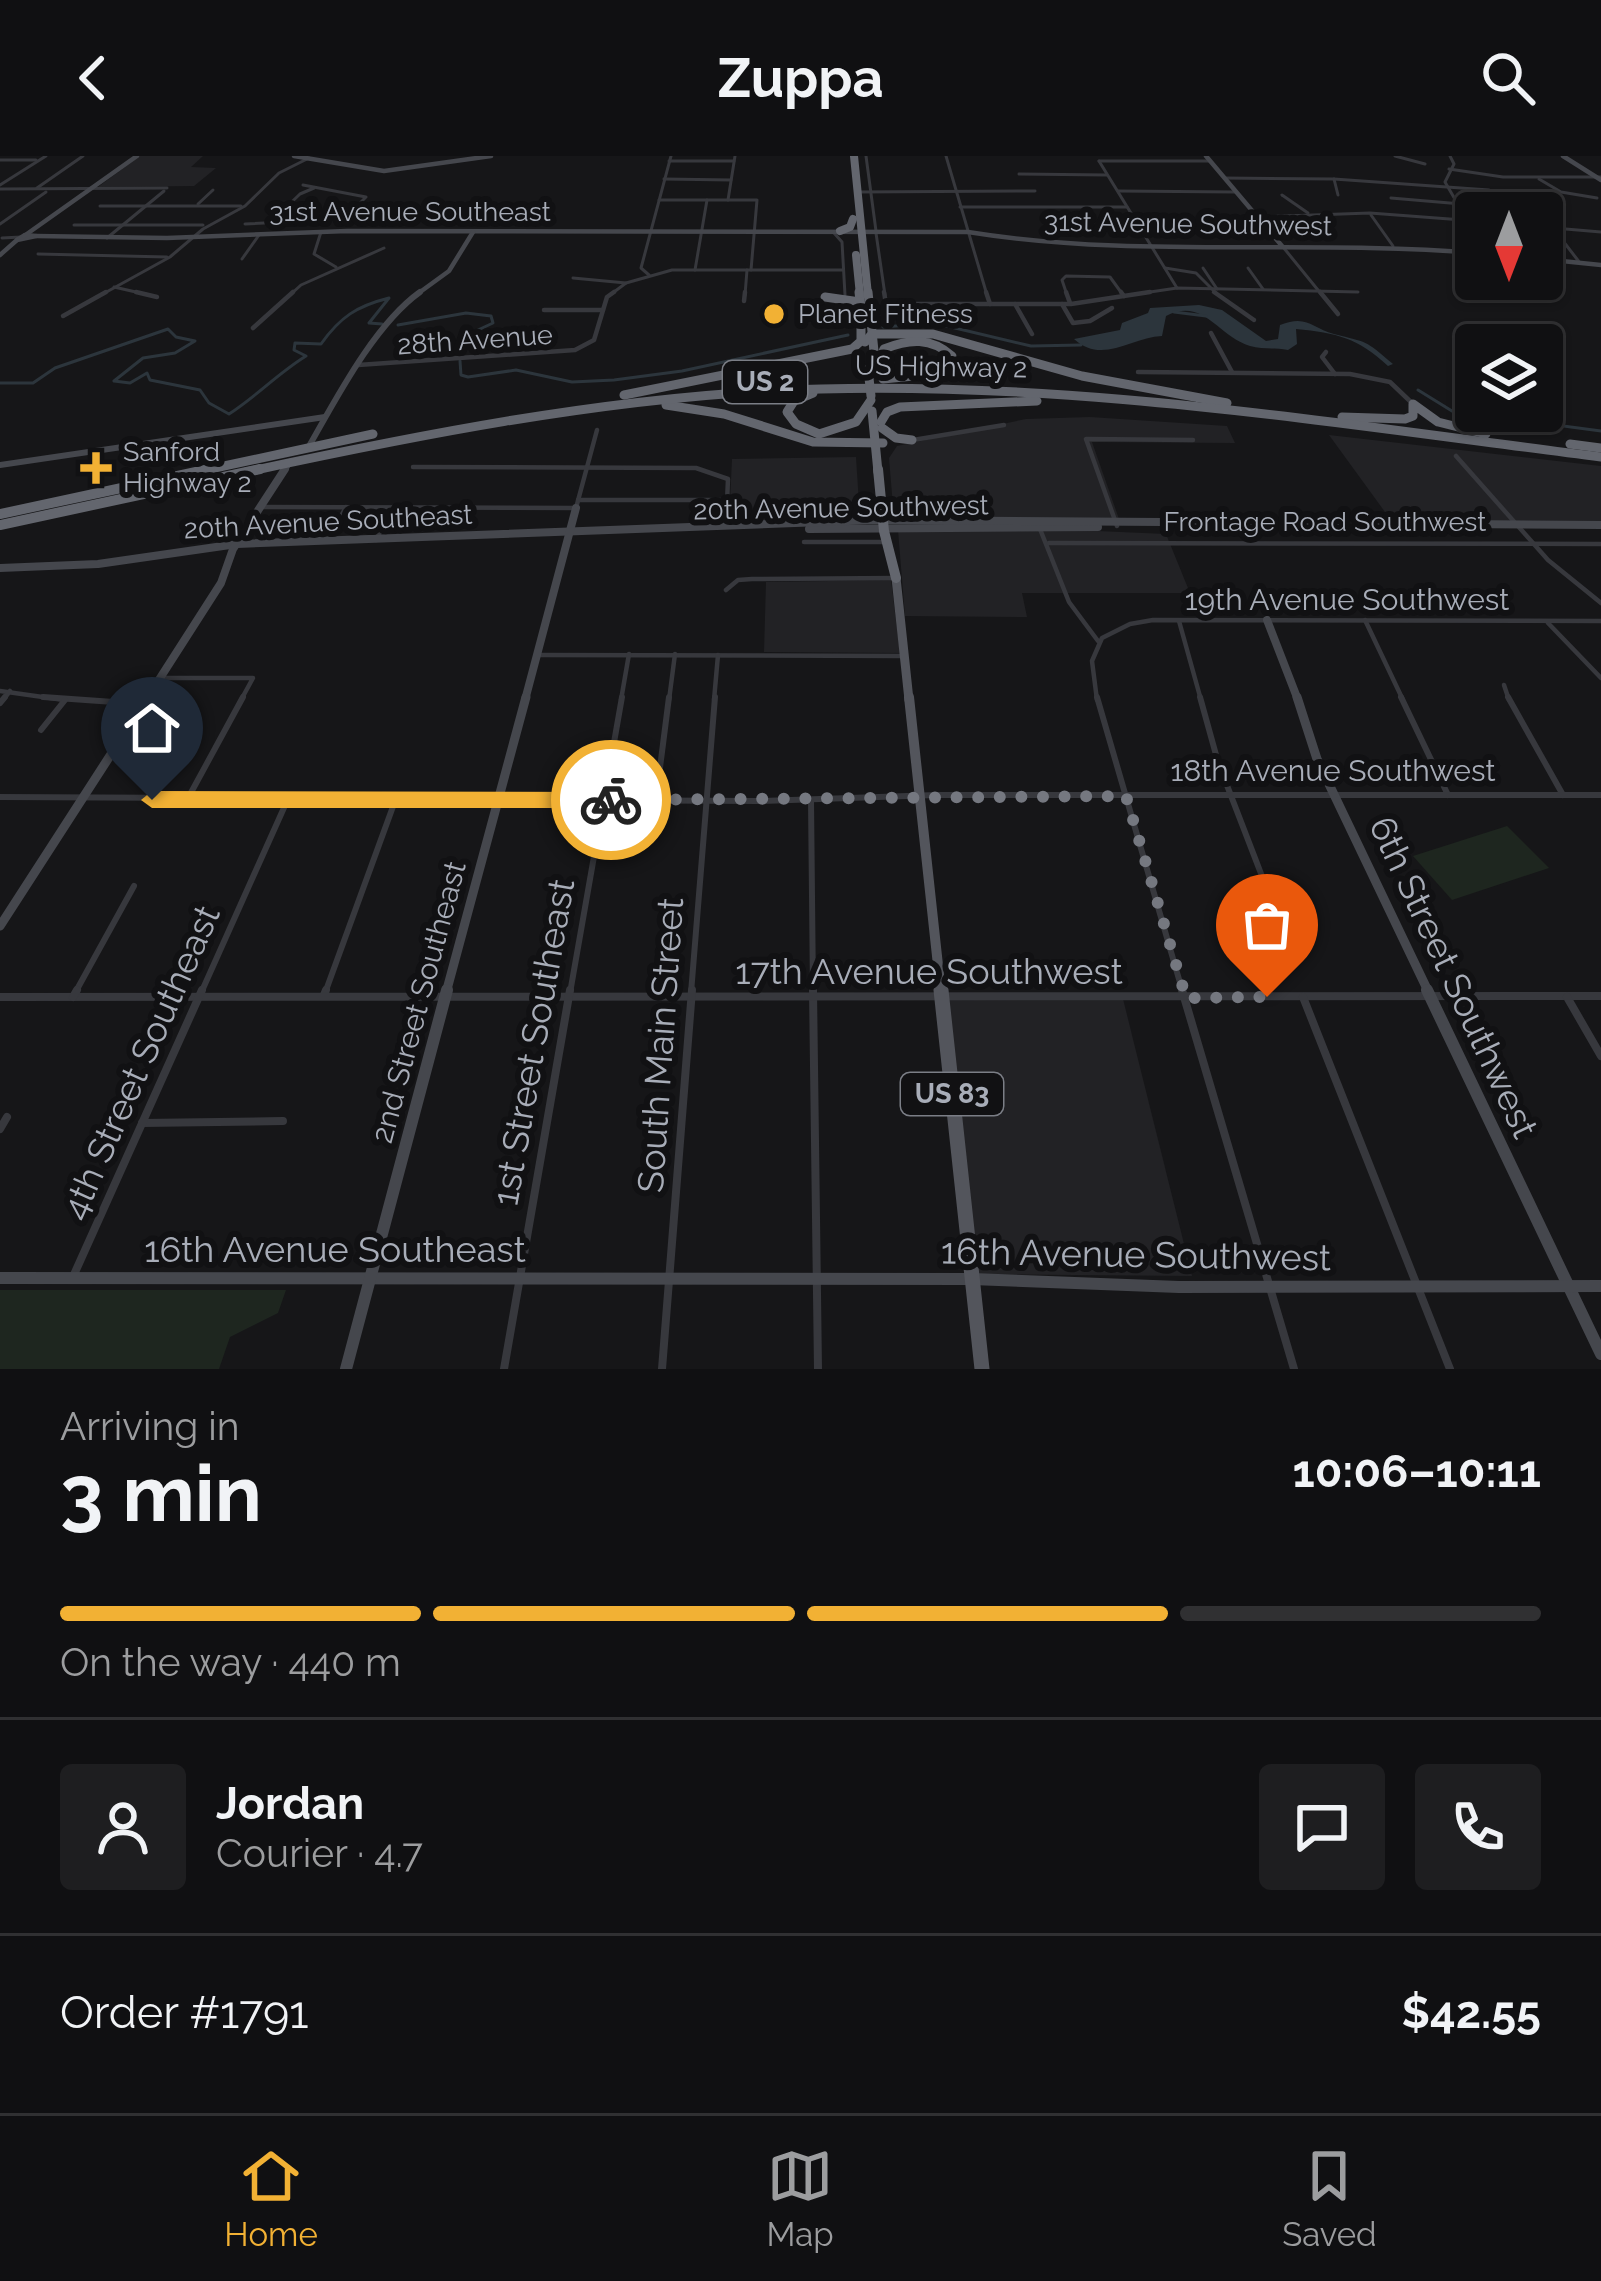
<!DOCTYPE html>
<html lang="en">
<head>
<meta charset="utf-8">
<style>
	body { margin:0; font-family:Raleway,sans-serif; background:#1e1e20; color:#f1f3f6; height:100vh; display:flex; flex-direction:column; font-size:45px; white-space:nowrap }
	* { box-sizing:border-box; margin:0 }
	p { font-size:39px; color:#9c9d9f }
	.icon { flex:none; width:66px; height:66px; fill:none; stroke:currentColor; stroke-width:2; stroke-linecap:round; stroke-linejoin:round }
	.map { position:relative; height:1213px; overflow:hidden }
	.drawer { display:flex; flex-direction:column; background:#101012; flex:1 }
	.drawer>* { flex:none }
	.needle { width:78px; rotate:180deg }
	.fabs { position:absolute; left:1455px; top:36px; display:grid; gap:24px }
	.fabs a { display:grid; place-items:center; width:108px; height:108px; border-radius:12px; background:#101012; box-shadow:0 3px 9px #0004,0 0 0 3px #303032; font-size:60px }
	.pin { position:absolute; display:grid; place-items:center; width:102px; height:102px; color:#fff; margin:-123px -51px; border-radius:50% 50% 50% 0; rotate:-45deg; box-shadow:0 0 12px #0007 }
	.pin .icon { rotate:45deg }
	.courier { position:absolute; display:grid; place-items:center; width:120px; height:120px; margin:-60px; border:9px solid #f2b134; border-radius:50%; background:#fff; color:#222; box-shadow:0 3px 15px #0007 }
	.head em { font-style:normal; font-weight:700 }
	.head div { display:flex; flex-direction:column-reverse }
	.head { display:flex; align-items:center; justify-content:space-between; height:204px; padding:0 60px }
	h1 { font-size:78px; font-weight:700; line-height:90px }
	.bar { display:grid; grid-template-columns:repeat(4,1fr); gap:18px 12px; align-content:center; height:144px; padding:0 60px }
	.bar i { height:15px; border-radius:9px; background:#303032 }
	.bar .current { background:#f2b134 }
	.bar p { grid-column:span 4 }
	.line { display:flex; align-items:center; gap:30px; padding:0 60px; border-top:3px solid #303032 }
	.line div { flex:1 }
	.round { display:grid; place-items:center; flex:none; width:126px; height:126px; border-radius:12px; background:#1e1e20 }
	header { display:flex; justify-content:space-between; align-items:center; height:156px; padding:0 60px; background:#101012; font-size:54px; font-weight:700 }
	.tabs { display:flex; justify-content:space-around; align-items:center; height:168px; border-top:3px solid #303032; background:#101012; font-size:33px; color:#9c9d9f }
	.tabs a { display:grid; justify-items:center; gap:6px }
	.tabs .current { color:#f2b134 }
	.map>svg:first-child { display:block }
	.built { fill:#222225 }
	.green { fill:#1e261f }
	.water { fill:#2c353c }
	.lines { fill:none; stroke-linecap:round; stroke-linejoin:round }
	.stream { stroke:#2c353c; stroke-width:3 }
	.street-far3 { stroke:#37383d; stroke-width:3 }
	.street-far2 { stroke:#37383d; stroke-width:4.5 }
	.street-far1 { stroke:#37383d; stroke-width:6 }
	.street { stroke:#37383d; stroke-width:8 }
	.secondary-far4 { stroke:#45474d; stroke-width:4.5 }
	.secondary-far3 { stroke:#45474d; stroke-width:6 }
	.secondary-far2 { stroke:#45474d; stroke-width:8 }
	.secondary-far1 { stroke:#45474d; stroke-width:9 }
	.secondary { stroke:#45474d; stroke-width:12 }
	.primary-far2 { stroke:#53555c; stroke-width:9 }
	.primary-far1 { stroke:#53555c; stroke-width:10 }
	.primary { stroke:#53555c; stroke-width:15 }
	.highway-far2 { stroke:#63666e; stroke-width:8 }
	.highway-far1 { stroke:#63666e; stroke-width:9 }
	.highway { stroke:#63666e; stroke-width:10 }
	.highway-bridge { stroke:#63666e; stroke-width:9 }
	.route { fill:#f2b134 }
	.done { stroke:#757880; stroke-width:12; stroke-dasharray:0 21.6 }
	.poi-dot { fill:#f2b134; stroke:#111113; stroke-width:4.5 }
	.labels { text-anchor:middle; stroke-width:12; stroke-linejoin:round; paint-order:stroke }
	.far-street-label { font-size:27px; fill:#a8adb8; stroke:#111113 }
	.far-poi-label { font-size:27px; fill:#a8adb8; stroke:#111113; text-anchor:start }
	.shield { fill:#111113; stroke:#7b7e86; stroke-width:3 }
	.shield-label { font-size:27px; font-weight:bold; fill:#a8adb8 }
	.street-label { font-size:30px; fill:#a8adb8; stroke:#111113 }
	.near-street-label { font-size:36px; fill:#a8adb8; stroke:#111113 }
</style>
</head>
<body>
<header><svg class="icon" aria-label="back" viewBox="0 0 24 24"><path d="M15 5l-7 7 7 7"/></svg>Zuppa<svg class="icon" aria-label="search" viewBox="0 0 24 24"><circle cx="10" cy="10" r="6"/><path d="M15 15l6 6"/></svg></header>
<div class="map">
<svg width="1601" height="1213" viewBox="0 0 1601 1213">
	<rect width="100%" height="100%" fill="#161618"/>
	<!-- built -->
	<g class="built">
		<polygon points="140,0 203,0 191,11 216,12 194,30 98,31"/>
		<polygon points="1090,261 1227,270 1235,287 1092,286 1119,363 894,362 889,302 897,290 1026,263"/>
		<polygon points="1329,279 1601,310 1601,368 1393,367"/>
		<polygon points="856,301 860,363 729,368 732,303"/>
		<polygon points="1052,373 1166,378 1190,437 1022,437 1027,461 905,460 898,374"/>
		<polygon points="891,424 900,497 764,496 766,426"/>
		<polygon points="948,842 1123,843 1192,1120 975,1118"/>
	</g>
	<!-- green -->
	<g class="green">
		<polygon points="1507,670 1549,712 1452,744 1413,700"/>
		<polygon points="0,1134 286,1134 278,1157 230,1181 219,1213 0,1213"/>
	</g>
	<!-- water -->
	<path class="water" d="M1199 149 1222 154 1266 185 1278 183 1280 169C1307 158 1312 172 1334 178 1368 187 1364 183 1393 208L1388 210C1358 182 1337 177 1296 173L1297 188 1288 194C1275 191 1263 194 1250 190 1217 180 1204 141 1166 160L1162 180C1132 181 1102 209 1074 183L1120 174 1122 167 1148 157 1150 152Z"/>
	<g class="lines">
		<!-- stream -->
		<g class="stream">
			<polyline points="1174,156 1206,160"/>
			<polyline points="398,169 466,157 491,160 493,167 465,180 460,199"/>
			<polyline points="883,171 934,167 1031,190 1081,189"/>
			<polyline points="460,205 461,219 468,221 516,214 572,226 614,224 682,215 848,179"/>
			<path d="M0 227H33L55 212 168 173 176 181 195 185 175 197 143 202 114 225 130 227 147 217 150 224 200 234 209 247 229 258C257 240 277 218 306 200L294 194 295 187 321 188C340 161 357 150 389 142L369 167 382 168"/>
			<polyline points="1418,234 1452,255 1601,275"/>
		</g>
		<!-- street-far3 -->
		<g class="street-far3">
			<polyline points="866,0 876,75"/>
			<polyline points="946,0 987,139"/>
			<polyline points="1395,0 1425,8"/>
			<polyline points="1450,0 1454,8 1445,26 1467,64"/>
			<polyline points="0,4 36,4"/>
			<polyline points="669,5 734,5"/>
			<polyline points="1099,5 1177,132"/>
			<polyline points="1099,5 1210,5"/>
			<polyline points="1449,13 1503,21 1601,21"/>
			<polyline points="1019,18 1107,19"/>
			<polyline points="1224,22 1334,23 1489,34"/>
			<polyline points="664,23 731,24"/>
			<polyline points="1334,23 1338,39"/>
			<polyline points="1539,23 1561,36 1597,42"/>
			<polyline points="0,29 46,0"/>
			<polyline points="37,32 83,0"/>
			<polyline points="0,33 167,32"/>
			<polyline points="1118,35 1235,36"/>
			<polyline points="858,36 1035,35"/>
			<polyline points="1282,39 1308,57"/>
			<polyline points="1391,42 1543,55"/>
			<polyline points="659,44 757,44 751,114"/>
			<polyline points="728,44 735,0"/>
			<polyline points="198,48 213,34"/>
			<polyline points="100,50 241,50"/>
			<polyline points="960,51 1127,51"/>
			<polyline points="1371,59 1393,90"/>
			<polyline points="1256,61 1370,57 1476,65"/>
			<polyline points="271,66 300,38 314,32"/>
			<polyline points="0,68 46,36"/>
			<polyline points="245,68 344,63 366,41 303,29"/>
			<polyline points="74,69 203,69"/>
			<polyline points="1542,71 1601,76"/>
			<polyline points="1553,72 1580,107"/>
			<polyline points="321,76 314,98 336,111"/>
			<polyline points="834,77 842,86 845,139"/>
			<polyline points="876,77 885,139"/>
			<polyline points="2,82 21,81"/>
			<polyline points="107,82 164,35"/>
			<polyline points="1283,91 1322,139"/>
			<polyline points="38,98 167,101"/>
			<polyline points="242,103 259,79"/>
			<polyline points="1165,112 1196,117 1218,139"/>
			<polyline points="1203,112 1217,133"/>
			<polyline points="1248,112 1263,133"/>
			<polyline points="695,114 707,44"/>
			<polyline points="649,119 641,112 671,0"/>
			<polyline points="573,122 626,127 672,114 843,114"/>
			<polyline points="114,131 149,139"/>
			<polyline points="101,139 170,101 203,73 245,50 279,17 309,2"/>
			<polyline points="290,139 301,129 384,92"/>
			<polyline points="610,139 626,127"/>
			<polyline points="745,139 747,114"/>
			<polyline points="1067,139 1062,124 1066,120 1110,121 1123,139"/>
			<polyline points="1130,139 1177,132 1358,136"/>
		</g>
		<!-- street-far2 -->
		<g class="street-far2">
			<polyline points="136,136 157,141"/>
			<polyline points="884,136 886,148 1071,148 1150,136"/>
			<polyline points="986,136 990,148"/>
			<polyline points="1066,136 1070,147"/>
			<polyline points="1121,136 1124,140"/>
			<polyline points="1214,136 1254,164"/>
			<polyline points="1320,136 1338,158"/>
			<polyline points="744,145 745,136"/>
			<polyline points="1015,148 1032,178"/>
			<polyline points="1062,148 1073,167 1090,165 1112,152"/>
			<polyline points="544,154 603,154"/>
			<polyline points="63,160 106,136"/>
			<polyline points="253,172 293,136"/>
			<polyline points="1211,177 1232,216"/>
			<polyline points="1326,196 1322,201 1335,218"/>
			<polyline points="358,209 575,194 594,184 607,141 614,136"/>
			<polyline points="1138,216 1350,218 1390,226 1413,248"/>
			<polyline points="913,284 1004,269"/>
			<polyline points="1456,300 1548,404 1601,447"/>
			<polyline points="413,311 696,312 728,323 726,370"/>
			<polyline points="578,344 729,344"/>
			<polyline points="263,351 576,352 597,274"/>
			<polyline points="1038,368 1069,446 1098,485"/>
			<polyline points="1117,370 1086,283 1193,284"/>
			<polyline points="376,384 393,351"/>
			<polyline points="327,385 346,351"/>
			<polyline points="804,386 887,386"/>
			<polyline points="1049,387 1601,388"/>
			<polyline points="726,434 738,424 752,423 896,422"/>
			<polyline points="1365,464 1403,544"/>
			<polyline points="1179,465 1201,544"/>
			<polyline points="1548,467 1601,522"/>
			<polyline points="536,499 904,500"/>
			<polyline points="162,522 253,522 241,544"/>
			<polyline points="1504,529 1509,544"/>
			<polyline points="0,535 64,544"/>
			<polyline points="3,544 10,535"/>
			<polyline points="621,544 629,498"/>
			<polyline points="669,544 675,498"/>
			<polyline points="714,544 718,499"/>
			<polyline points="1097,544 1092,505 1102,482 1130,468 1153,464 1601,465"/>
		</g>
		<!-- street-far1 -->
		<g class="street-far1">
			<polyline points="43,541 142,548"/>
			<polyline points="1097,541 1183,837"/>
			<polyline points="1200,541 1218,606 1265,728"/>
			<polyline points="1401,541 1448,639"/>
			<polyline points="1508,541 1563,639"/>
			<polyline points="0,547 5,541"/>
			<polyline points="41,574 65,544"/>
			<polyline points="0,641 759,645 936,639 1601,639"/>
			<polyline points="656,643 669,541"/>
			<polyline points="187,644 243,541"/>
			<polyline points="811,644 813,837"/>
			<polyline points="75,837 134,730"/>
			<polyline points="201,837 287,645"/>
			<polyline points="325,837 395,645"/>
			<polyline points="570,837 622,541"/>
			<polyline points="691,837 715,541"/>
		</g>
		<!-- street -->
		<g class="street">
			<polyline points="813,834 818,1213"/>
			<polyline points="1182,834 1294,1213"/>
			<polyline points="324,839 326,834"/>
			<polyline points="0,841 1601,840"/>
			<polyline points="73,841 77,834"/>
			<polyline points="1303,841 1450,1213"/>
			<polyline points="1567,841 1601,900"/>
			<polyline points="142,967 283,965"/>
			<polyline points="0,973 7,961"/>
			<polyline points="72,1123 202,834"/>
			<polyline points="504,1213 570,834"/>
			<polyline points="662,1213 692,834"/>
		</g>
		<!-- secondary-far4 -->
		<g class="secondary-far4">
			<polyline points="294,0 384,15 491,0"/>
			<polyline points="1206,0 1282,90"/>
			<polyline points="1563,0 1601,24"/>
			<polygon points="25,79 36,80 17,84"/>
			<polyline points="24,80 137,0"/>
			<path d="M36 80 167 82 347 75 968 76C1136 103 1307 83 1476 97"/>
			<polyline points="0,99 17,84"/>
			<polyline points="1542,103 1601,109"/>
			<polyline points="416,139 449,115 473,76"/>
		</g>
		<!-- secondary-far3 -->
		<g class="secondary-far3">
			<path d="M308 292C336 243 374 169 420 136"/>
			<polyline points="0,309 325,261"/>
			<polyline points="283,316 290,306"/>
		</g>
		<!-- secondary-far2 -->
		<g class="secondary-far2">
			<polyline points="809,373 1098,371"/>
			<polyline points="0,412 98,408 237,388 875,364 1601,369"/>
			<polyline points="1267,464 1298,544"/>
			<polyline points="146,544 221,427 233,393 285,313"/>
			<polyline points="525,544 576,352"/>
		</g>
		<!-- secondary-far1 -->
		<g class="secondary-far1">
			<polyline points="1297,541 1317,603 1429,837"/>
			<polyline points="0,770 148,541"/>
			<polyline points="446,837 526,541"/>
		</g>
		<!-- secondary -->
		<g class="secondary">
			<polyline points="1427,834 1601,1198"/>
			<polyline points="0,1122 972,1123 1179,1131 1601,1130"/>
			<polyline points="346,1213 447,834"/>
		</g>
		<!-- primary-far2 -->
		<polyline class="primary-far2" points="896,422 909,544"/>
		<!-- primary-far1 -->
		<polyline class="primary-far1" points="909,541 941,837"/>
		<!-- primary -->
		<polyline class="primary" points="941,834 982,1213"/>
		<!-- highway-far2 -->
		<g class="highway-far2">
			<polyline points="854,0 868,139"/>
			<polyline points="840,75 850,71 853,63"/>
			<polyline points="856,99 860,139"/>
		</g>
		<!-- highway-far1 -->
		<g class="highway-far1">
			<polyline points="859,136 861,154"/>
			<polyline points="868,136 876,215"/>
			<polyline points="825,141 860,146"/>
			<polyline points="865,186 872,178 933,178 1082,220 1227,247"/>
			<path d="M877 209 884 193C909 183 931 181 952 200L951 210 934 218 883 223"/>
			<polyline points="813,237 794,245 787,256 796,268 819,278 856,266 871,244"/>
			<polyline points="624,239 852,193 861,185 861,149"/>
			<polyline points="666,249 724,258 813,286 883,287"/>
			<polyline points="872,255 878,316"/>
			<polyline points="1342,261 1405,263 1413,260 1413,248 1438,266 1486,278"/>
			<polyline points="881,266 887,256 900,251 1037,245"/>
			<polyline points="882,272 896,282 912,284"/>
			<polyline points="1570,288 1601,292"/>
			<polyline points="196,316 373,278"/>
			<path d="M246 316C418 279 591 245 767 235 1046 220 1325 266 1601 301"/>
		</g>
		<!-- highway -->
		<g class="highway">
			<polyline points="878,313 884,375 896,422"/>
			<polyline points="0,358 210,313"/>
			<polyline points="0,369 260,313"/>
		</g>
		<!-- highway-bridge -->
		<polyline class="highway-bridge" points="868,213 871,240"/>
	</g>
	<!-- route -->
	<polygon class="route" points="152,635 611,636 621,644 611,652 152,652 141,644"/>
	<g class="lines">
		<!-- done -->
		<polyline class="done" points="611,644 1126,640 1186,842 1267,841"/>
	</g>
	<!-- markers -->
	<g class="poi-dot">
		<circle cx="774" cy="158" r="12"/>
		<path d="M90 294h12v12h12v12h-12v12h-12v-12h-12v-12h12z"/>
	</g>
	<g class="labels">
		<!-- far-street labels -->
		<g class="far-street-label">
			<text x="410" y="65">31st Avenue Southeast</text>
			<text transform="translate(1188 68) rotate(1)" y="9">31st Avenue Southwest</text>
			<text transform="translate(475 184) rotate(-4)" y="9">28th Avenue</text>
			<text transform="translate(941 211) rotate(1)" y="9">US Highway 2</text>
			<text transform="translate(841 352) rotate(-1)" y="9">20th Avenue Southwest</text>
			<text transform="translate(328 366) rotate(-3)" y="9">20th Avenue Southeast</text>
			<text x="1325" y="375">Frontage Road Southwest</text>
		</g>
		<!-- far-poi labels -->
		<g class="far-poi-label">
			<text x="798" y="167">Planet Fitness</text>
			<text x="123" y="305">Sanford<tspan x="123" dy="31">Highway 2</tspan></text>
		</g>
		<!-- shield labels -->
		<g class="shield">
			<rect x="723" y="205" width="84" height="42" rx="9"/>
			<rect x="901" y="917" width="102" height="42" rx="9"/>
		</g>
		<g class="shield-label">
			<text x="765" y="235">US 2</text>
			<text x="952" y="947">US 83</text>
		</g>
		<!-- street labels -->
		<g class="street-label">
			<text x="1347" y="454">19th Avenue Southwest</text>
			<text x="1333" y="625">18th Avenue Southwest</text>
			<text transform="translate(419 846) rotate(-75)" y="10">2nd Street Southeast</text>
		</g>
		<!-- near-street labels -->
		<g class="near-street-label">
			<text x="929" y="828">17th Avenue Southwest</text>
			<text transform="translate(1454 821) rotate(65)" y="13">6th Street Southwest</text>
			<text transform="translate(533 886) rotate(-80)" y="13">1st Street Southeast</text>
			<text transform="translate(660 889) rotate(-86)" y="13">South Main Street</text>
			<text transform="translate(140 906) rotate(-66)" y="13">4th Street Southeast</text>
			<text x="335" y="1106">16th Avenue Southeast</text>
			<text transform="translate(1136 1098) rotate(1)" y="13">16th Avenue Southwest</text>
		</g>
	</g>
</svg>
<div class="fabs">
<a><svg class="needle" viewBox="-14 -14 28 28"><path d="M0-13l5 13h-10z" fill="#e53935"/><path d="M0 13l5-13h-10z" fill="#9c9d9f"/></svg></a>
<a><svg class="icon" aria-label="layers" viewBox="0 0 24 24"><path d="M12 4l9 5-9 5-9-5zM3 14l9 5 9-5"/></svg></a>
</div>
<div class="pin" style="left:1267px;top:841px;background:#ea580c"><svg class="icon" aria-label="bag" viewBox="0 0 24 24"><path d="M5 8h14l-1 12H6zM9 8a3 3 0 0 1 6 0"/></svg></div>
<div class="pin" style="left:152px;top:644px;background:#1f2937"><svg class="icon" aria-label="home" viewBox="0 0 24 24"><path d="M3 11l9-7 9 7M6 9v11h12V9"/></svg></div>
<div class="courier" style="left:611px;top:644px"><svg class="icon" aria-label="bike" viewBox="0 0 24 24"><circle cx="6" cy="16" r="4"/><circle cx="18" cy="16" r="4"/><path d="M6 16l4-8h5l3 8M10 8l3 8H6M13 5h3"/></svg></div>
</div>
<section class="drawer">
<div class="head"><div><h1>3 min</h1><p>Arriving in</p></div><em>10:06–10:11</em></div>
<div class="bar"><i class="current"></i><i class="current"></i><i class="current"></i><i></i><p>On the way · 440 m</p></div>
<div class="line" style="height:216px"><a class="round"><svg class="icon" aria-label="person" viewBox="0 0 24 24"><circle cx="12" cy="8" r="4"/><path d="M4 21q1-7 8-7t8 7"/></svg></a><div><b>Jordan</b><p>Courier · 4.7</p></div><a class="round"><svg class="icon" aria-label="chat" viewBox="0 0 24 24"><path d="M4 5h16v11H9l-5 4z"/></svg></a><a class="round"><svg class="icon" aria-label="phone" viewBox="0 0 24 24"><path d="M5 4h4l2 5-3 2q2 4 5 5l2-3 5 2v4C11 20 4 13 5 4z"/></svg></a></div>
<div class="line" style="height:156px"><div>Order #1791</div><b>$42.55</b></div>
</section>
<nav class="tabs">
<a class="current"><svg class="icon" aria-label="home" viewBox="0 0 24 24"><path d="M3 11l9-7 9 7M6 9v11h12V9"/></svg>Home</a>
<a><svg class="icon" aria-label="map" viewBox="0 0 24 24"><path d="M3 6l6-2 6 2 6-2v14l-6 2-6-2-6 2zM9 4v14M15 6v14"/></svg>Map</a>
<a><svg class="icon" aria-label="saved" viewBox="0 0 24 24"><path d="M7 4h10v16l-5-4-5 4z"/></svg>Saved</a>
</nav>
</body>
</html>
